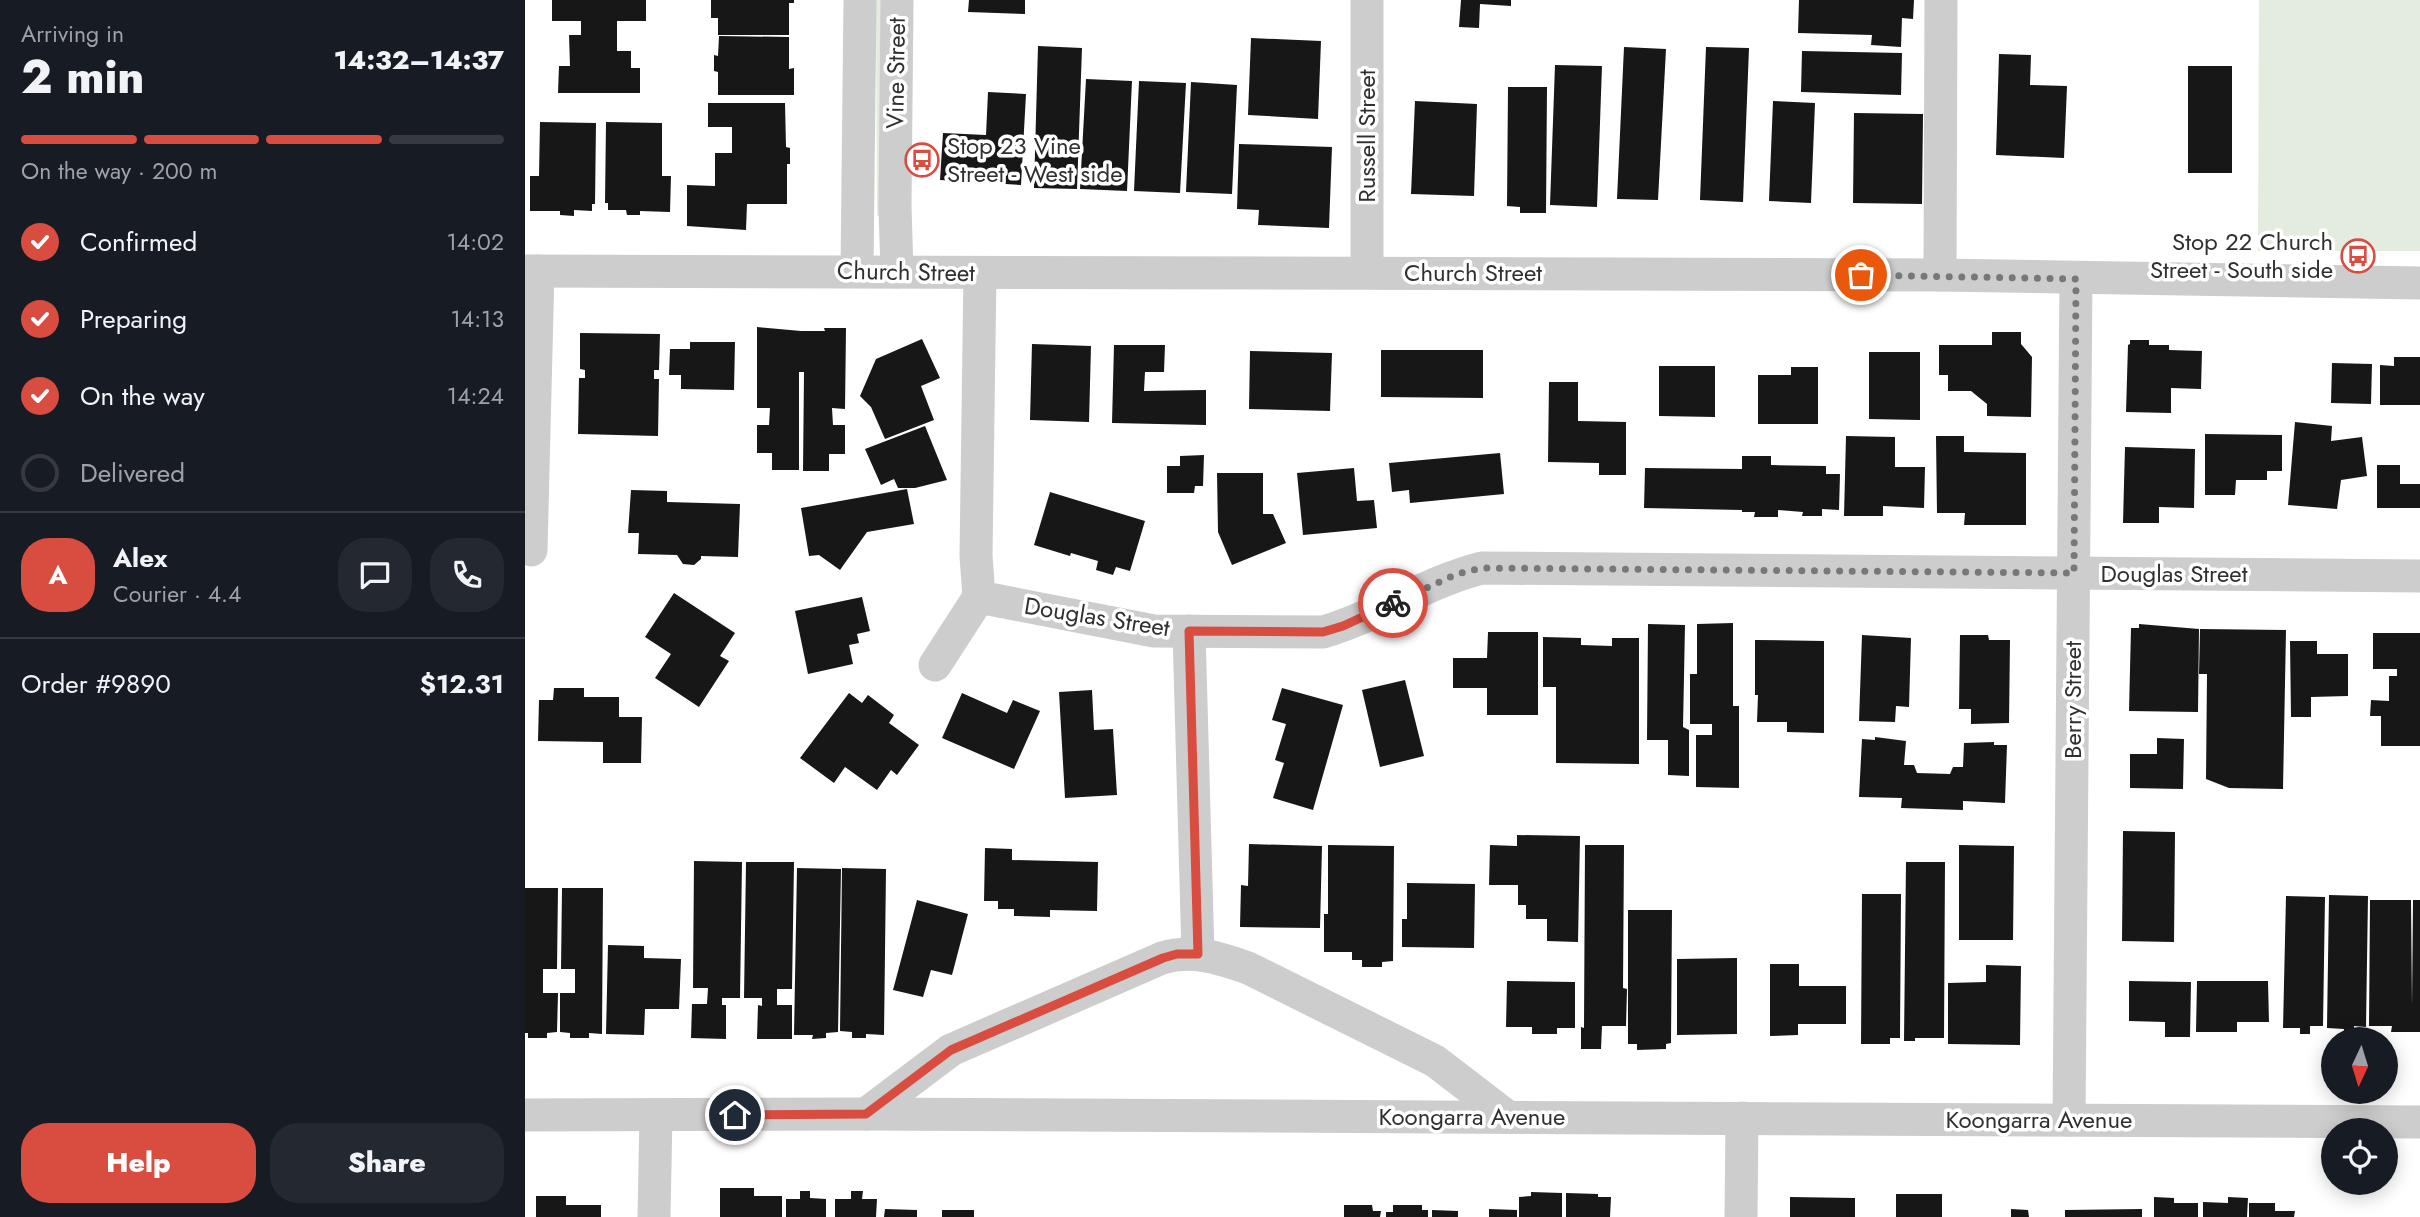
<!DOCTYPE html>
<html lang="en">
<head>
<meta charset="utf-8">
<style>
	body { margin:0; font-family:Jost,sans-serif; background:#242831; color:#f1f3f6; height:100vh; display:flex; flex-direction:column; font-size:26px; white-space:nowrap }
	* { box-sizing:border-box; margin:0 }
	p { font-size:23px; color:#9ea1a6 }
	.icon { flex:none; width:38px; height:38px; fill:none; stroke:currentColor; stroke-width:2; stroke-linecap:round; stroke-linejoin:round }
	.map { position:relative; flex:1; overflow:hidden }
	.drawer { display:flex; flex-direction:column; background:#171b24; width:525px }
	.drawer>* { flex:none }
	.needle { width:46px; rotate:184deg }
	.tools { position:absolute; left:1796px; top:1027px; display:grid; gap:14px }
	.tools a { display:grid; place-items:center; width:77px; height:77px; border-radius:50%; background:#171b24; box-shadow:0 4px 18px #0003; font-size:35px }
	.pin { position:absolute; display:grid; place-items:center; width:60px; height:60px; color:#fff; margin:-30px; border:4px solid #fff; border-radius:50%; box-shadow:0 2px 7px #0007 }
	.courier { position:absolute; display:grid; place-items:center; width:70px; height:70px; margin:-35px; border:5px solid #d94c40; border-radius:50%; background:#fff; color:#222; box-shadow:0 2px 9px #0007 }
	.head em { font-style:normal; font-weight:800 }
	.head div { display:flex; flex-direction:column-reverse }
	.head { display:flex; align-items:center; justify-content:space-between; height:119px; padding:0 21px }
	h1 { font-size:46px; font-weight:800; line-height:52px }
	.bar { display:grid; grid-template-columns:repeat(4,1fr); gap:10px 7px; align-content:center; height:84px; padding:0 21px }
	.bar i { height:9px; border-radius:5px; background:#363941 }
	.bar .selected { background:#d94c40 }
	.bar p { grid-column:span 4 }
	.line { display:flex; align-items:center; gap:18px; padding:0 21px; border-top:2px solid #363941 }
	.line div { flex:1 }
	.round { display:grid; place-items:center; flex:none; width:74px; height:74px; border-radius:28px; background:#242831 }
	ol { padding:0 21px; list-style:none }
	li { display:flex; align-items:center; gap:21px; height:77px }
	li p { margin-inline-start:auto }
	li .icon { padding:7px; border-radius:50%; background:#d94c40; color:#fff; stroke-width:4 }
	li:last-child { color:#9ea1a6 }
	li i { width:38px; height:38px; border:4px solid #363941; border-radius:50% }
	.button { display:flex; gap:14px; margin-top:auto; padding:14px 21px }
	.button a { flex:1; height:80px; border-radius:28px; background:#d94c40; color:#fff; font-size:28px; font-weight:800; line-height:80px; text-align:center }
	.button a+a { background:#242831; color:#f1f3f6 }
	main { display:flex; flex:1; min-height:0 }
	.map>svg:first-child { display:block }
	.green { fill:#e4ecdf }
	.building { fill:#171717 }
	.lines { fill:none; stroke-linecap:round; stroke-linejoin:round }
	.minor { stroke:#cdcdcd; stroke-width:33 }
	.done { stroke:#787878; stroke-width:7; stroke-dasharray:0 12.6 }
	.route { stroke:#d94c40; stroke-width:9 }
	.labels { text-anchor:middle; stroke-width:7; stroke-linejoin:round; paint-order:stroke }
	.street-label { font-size:24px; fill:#303030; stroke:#fff }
	.poi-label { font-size:24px; fill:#303030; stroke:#fff; text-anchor:start }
</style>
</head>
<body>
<main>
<section class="drawer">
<div class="head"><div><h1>2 min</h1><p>Arriving in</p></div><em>14:32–14:37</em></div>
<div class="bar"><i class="selected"></i><i class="selected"></i><i class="selected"></i><i></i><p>On the way · 200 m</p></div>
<ol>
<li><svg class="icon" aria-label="check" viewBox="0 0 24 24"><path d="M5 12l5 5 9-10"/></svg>Confirmed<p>14:02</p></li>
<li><svg class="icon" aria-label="check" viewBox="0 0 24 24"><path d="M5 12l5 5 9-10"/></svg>Preparing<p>14:13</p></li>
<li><svg class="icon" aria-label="check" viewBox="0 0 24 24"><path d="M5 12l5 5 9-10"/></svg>On the way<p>14:24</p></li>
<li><i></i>Delivered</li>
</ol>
<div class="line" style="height:126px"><b class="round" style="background:#d94c40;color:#fff">A</b><div><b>Alex</b><p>Courier · 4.4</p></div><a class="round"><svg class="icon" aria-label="chat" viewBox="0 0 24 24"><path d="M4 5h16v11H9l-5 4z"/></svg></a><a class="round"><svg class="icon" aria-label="phone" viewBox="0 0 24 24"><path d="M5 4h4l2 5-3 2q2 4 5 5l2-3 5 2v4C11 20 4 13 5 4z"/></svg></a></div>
<div class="line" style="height:91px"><div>Order #9890</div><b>$12.31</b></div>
<div class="button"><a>Help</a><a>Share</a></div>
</section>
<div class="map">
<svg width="1895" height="1217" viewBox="0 0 1895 1217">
	<rect width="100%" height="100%" fill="#fff"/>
	<!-- green -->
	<g class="green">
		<polygon points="351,0 365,0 365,216 352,216"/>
		<polygon points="1734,0 1895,0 1895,251 1733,251"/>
	</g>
	<!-- building -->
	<g class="building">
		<polygon points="27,0 121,0 121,21 92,21 92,51 106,51 106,68 115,68 115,93 33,93 34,66 45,66 44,35 56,35 56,21 27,21"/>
		<polygon points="186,0 269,0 269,3 264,3 264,35 193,35 193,18 186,18"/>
		<polygon points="444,0 500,0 500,14 443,12"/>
		<polygon points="936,0 986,0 986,6 955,4 954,28 934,27"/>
		<polygon points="1274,0 1389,0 1388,19 1377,18 1376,47 1346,45 1347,35 1273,33"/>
		<polygon points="194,36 264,37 264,69 269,68 269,95 193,95 193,72 189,71 189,55 193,56"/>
		<polygon points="726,38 796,41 793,119 723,115"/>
		<polygon points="513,46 557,48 552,189 509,188"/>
		<polygon points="1099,47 1141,49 1133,200 1092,199"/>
		<polygon points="1181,47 1224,48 1218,202 1175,200"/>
		<polygon points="1277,51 1377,53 1376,95 1276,92"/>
		<polygon points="1474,54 1506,55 1505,85 1542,86 1539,158 1471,155"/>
		<polygon points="1030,65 1077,66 1072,207 1025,205"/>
		<rect x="1663" y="66" width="44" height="107"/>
		<polygon points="561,79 607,81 602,191 555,189"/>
		<polygon points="614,81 661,83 655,193 609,191"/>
		<polygon points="666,82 712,85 707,194 661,192"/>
		<polygon points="983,87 1022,87 1021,213 995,213 995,207 982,206"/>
		<polygon points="463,92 501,94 496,185 415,180 418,133 461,135"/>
		<polygon points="890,101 952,104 949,196 886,194"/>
		<polygon points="1248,101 1290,103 1286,203 1244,201"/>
		<polygon points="183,103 260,103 261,147 265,148 265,164 262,164 262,204 222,204 221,230 162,226 162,185 190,186 190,153 207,153 207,127 183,127"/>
		<polygon points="1329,113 1398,114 1397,204 1328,203"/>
		<polygon points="15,122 71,123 70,204 67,204 67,211 49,210 49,216 35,215 35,211 5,211 5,176 14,176"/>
		<polygon points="81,122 137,123 137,176 146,176 145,212 115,211 115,215 102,215 101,210 83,210 83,203 80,203"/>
		<polygon points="714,144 807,147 804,228 733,225 734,210 712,209"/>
		<polygon points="232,327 276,331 300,331 299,328 321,328 320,409 307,408 308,425 320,425 320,454 304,454 304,471 278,471 279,372 274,372 274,470 247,470 247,453 232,453 232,425 244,425 245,408 232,408"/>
		<polygon points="1467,332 1496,332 1496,344 1507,357 1506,417 1462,416 1462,404 1446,391 1423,391 1423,375 1414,375 1414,345 1467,345"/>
		<polygon points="55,333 135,334 134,370 129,370 129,379 134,379 133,436 53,434 54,378 60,378 60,370 55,369"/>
		<polygon points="397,339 415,378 396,386 409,420 360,439 346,407 335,396 351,359"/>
		<polygon points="1605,340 1624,340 1624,345 1644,345 1644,350 1677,351 1676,389 1646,388 1646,413 1601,412 1603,345 1605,344"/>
		<polygon points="165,342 210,342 209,390 156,389 156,375 144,375 145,349 165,349"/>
		<polygon points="507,344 566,346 564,422 505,420"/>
		<polygon points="589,345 640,345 639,372 620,372 619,391 681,390 681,425 587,423"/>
		<polygon points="856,350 958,350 958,398 856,397"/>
		<polygon points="725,351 807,353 805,411 724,409"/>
		<polygon points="1344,352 1395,352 1395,420 1344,419"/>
		<polygon points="1869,357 1895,357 1895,405 1855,405 1855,365 1869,366"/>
		<polygon points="1807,363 1847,364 1846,404 1806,403"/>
		<polygon points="1134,366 1190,366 1190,417 1134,416"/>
		<polygon points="1266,367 1293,367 1293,424 1233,424 1233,375 1266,375"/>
		<polygon points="1024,382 1053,382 1053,421 1101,422 1101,475 1074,475 1074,463 1023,462"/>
		<polygon points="1770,422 1807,426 1806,441 1837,437 1842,476 1816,480 1812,509 1763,505"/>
		<polygon points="400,426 422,480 390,488 373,488 369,479 356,485 340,449"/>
		<polygon points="1680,434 1757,435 1757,471 1742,471 1742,480 1711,480 1710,495 1680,495"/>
		<polygon points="1321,436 1370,437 1370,467 1400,467 1399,508 1358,506 1358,516 1319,516"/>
		<polygon points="1411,436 1439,436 1439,452 1501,453 1501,525 1439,525 1440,513 1412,513"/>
		<polygon points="1600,447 1670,449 1669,508 1634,507 1634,523 1598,523"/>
		<polygon points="975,453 979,494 885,503 884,490 867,492 864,463"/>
		<polygon points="679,455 678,486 670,486 669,493 642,493 642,466 655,466 655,456"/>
		<polygon points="1217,456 1246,456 1246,465 1301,466 1301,474 1315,474 1314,510 1297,509 1297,516 1277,516 1278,512 1253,510 1253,517 1229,517 1230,512 1217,512 1217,510 1119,508 1120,468 1217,469"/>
		<polygon points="1852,465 1875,465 1875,484 1895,484 1895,508 1852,508"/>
		<polygon points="829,468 832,501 849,500 852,528 778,535 772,473"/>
		<polygon points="692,473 738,473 738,514 748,514 761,543 707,565 693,532"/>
		<polygon points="382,489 389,524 342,532 315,570 294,555 284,556 276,508"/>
		<polygon points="106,490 142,491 142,502 215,504 213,557 176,556 176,559 169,565 158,564 152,555 113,554 114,533 103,533"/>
		<polygon points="525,492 620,521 605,571 591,567 588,575 571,570 573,561 546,553 545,556 509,545"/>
		<polygon points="149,593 210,633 195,656 204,661 174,707 130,678 146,654 120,637"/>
		<polygon points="337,597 345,631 332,634 334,643 324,645 328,664 283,674 270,611"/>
		<polygon points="1208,623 1208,706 1214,706 1214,788 1171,787 1171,735 1187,735 1187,724 1165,724 1165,674 1172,674 1172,624"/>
		<polygon points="1123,624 1160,625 1158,727 1164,730 1164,776 1143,775 1143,740 1122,740"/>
		<polygon points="1614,624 1674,629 1673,712 1604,711 1606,628 1614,628"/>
		<polygon points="1675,629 1761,630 1758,789 1704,788 1681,779 1682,674 1674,674"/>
		<polygon points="963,632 1013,632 1013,715 962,715 962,688 928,688 928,658 962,658"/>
		<polygon points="1848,633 1895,633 1895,746 1856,746 1856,716 1845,716 1846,700 1864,701 1864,676 1872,676 1872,669 1848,669"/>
		<polygon points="1337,635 1386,638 1384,707 1371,706 1370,722 1334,721"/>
		<polygon points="1435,635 1463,635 1464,640 1485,640 1484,723 1446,724 1446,709 1434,709"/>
		<polygon points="1018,637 1056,638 1056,645 1087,646 1087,638 1114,638 1114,764 1031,763 1031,687 1018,687"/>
		<polygon points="1230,640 1299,641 1299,733 1262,732 1262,722 1232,722 1233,695 1230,695"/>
		<polygon points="1765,641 1792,641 1792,654 1823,654 1823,696 1786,697 1786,717 1766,717"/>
		<polygon points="880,680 899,756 855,767 837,690"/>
		<polygon points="29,688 59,688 59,697 94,697 94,717 117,717 116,763 78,763 78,742 13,741 14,700 28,700"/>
		<polygon points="757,688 818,705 788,810 748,798 759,763 750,760 761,724 747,720"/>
		<polygon points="567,690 569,730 588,729 592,795 540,798 534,692"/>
		<polygon points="324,693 337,703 343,695 369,715 364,723 394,745 372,775 366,770 352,790 320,767 309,783 275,758"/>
		<polygon points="437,693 482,713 488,700 515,711 489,769 417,738"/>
		<polygon points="1350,737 1381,741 1379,765 1389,765 1392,773 1425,774 1428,767 1438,767 1439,743 1469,742 1469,745 1482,745 1480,803 1438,801 1438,810 1376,808 1377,798 1334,797 1337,739 1350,740"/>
		<polygon points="1632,738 1659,739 1658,789 1605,788 1605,754 1632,754"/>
		<polygon points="1598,831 1650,832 1649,942 1597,941"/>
		<polygon points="992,835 1055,836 1053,942 1022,941 1022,919 1001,919 1001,905 993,905 993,885 964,885 965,845 992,846"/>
		<polygon points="724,844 797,846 795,928 715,927 716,885 723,886"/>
		<polygon points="803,845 869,846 868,961 857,962 857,967 837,967 837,960 827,960 827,952 799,952 799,914 803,914"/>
		<polygon points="1060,845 1099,845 1098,988 1102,989 1101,1026 1077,1026 1076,1049 1056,1049 1056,1027 1059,1028"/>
		<polygon points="1434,845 1489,846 1488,940 1434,940"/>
		<polygon points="460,848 487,849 487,860 573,862 572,911 525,910 525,917 489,916 489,909 473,909 473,901 459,901"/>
		<polygon points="169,861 217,862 215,998 197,998 197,1005 201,1005 201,1039 166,1038 167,1004 182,1004 183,988 168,988"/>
		<polygon points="221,862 269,862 267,989 252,989 252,1005 267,1005 267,1039 232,1039 233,1005 237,1006 237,998 219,998"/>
		<polygon points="1381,862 1420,862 1419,1038 1390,1038 1390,1041 1379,1041"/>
		<polygon points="272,868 316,869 313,1032 301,1033 301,1038 287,1039 288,1035 269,1035"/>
		<polygon points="317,868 361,869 359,1035 341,1034 341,1038 327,1038 327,1032 315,1031"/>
		<polygon points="882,883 950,884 949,948 877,947 877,919 882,919"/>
		<polygon points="0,888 33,888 32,969 18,969 18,993 33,993 32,1032 22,1033 22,1038 3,1038 3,1033 0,1033"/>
		<polygon points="37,888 78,888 77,1034 64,1033 64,1038 45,1038 45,1033 35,1032 35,993 50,993 50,969 36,969"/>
		<polygon points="1337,894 1376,894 1375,1038 1365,1038 1365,1044 1336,1044"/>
		<polygon points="1804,895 1843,896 1841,1027 1829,1026 1829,1034 1819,1034 1819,1029 1802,1028"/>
		<polygon points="1761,896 1800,897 1798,1026 1785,1026 1785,1034 1775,1034 1775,1028 1758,1028"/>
		<polygon points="392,900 443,914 427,975 406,970 398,997 368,990"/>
		<polygon points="1845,900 1886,900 1887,1006 1888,900 1895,900 1895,1032 1866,1032 1867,1026 1844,1026"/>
		<polygon points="1103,910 1147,910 1146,1043 1141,1044 1141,1049 1112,1050 1112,1044 1103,1044"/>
		<polygon points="83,945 119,946 119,958 156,959 154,1009 120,1009 119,1035 81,1034"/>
		<polygon points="1212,958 1212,1034 1152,1035 1152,959"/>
		<polygon points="1245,964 1274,964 1274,986 1321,986 1321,1024 1273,1024 1273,1035 1245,1036"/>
		<polygon points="1461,965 1496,966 1495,1045 1423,1044 1423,983 1461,982"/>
		<polygon points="982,981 1050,982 1050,1028 1032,1028 1032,1034 1007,1034 1007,1027 981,1027"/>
		<polygon points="1604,981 1666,982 1665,1037 1640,1037 1640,1022 1604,1021"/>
		<polygon points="1672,981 1743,981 1744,1022 1712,1022 1712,1032 1671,1032"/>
		<polygon points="195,1188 229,1188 229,1196 257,1196 257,1217 195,1217"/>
		<polygon points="275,1191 285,1191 285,1198 301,1199 301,1217 261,1217 261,1199 275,1199"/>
		<polygon points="326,1191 338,1191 337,1199 352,1199 351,1217 310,1217 310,1199 326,1199"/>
		<polygon points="1006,1192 1037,1193 1037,1217 994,1217 994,1197 1006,1196"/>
		<polygon points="1041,1193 1073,1194 1073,1197 1086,1197 1085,1217 1041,1217"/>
		<rect x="1371" y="1194" width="46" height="23"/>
		<polygon points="11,1196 41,1196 41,1205 76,1205 76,1217 11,1217"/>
		<polygon points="1265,1197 1330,1198 1330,1217 1265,1217"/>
		<polygon points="1629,1197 1649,1198 1649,1203 1673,1203 1673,1217 1629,1217"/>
		<polygon points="1703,1197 1723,1198 1722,1217 1678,1217 1678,1202 1703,1203"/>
		<polygon points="1724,1203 1750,1203 1750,1211 1770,1211 1769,1217 1724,1217"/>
		<polygon points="819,1205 847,1205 848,1211 856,1211 855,1217 819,1217"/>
		<polygon points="868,1205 897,1205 897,1210 903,1210 903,1217 861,1217 861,1212 868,1212"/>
		<polygon points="360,1209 392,1210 392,1217 359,1217"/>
		<polygon points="964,1209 992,1210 992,1217 964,1217"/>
		<polygon points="1486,1209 1503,1210 1504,1217 1486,1217"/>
		<polygon points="1617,1209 1617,1217 1540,1217 1540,1210"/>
		<rect x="417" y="1210" width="32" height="7"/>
		<polygon points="907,1210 933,1211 933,1217 907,1217"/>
	</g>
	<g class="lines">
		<!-- minor -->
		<g class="minor">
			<polyline points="372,0 370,206 372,272"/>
			<polyline points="842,0 842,272"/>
			<polyline points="0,271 1415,275 1895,283"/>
			<polyline points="332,271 335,0"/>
			<path d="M455 273 451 556 454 597 629 631 798 632C853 616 901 582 957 568L1895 576"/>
			<polyline points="1415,275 1416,0"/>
			<polyline points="6,550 13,271"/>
			<polyline points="664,631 673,954"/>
			<polyline points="410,665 454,597"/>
			<path d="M341 1114 426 1050 637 958C667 949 695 958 723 968L910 1061 983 1117"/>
			<polyline points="0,1115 341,1114 1895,1122"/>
			<polyline points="1544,1120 1551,279"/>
			<polyline points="129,1217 131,1115"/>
			<polyline points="1216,1217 1217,1118"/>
		</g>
	</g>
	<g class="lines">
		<!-- done -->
		<polyline class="done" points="868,603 932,574 957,568 1549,573 1551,279 1336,275"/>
		<!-- route -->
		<polyline class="route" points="210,1115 341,1114 426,1050 638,958 652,954 673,954 664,631 798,632 818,626 868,603"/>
	</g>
	<!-- icons -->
	<defs>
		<symbol id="bus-ring" viewBox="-11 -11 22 22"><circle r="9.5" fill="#fff" stroke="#d94c40" stroke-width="1.5"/><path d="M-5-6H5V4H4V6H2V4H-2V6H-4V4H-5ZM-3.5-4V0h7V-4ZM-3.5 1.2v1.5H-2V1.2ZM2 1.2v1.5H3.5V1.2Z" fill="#d94c40"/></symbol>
	</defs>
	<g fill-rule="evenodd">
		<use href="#bus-ring" x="378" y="141" width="38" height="38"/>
		<use href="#bus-ring" x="1814" y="237" width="38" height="38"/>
	</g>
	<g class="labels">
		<!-- street labels -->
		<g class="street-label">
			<text transform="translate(371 73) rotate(-89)" y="8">Vine Street</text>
			<text transform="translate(842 136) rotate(-90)" y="8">Russell Street</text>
			<text transform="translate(381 272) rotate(1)" y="8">Church Street</text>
			<text x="948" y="281">Church Street</text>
			<text x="1649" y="582">Douglas Street</text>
			<text transform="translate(572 617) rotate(9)" y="8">Douglas Street</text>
			<text transform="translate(1548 700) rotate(-90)" y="8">Berry Street</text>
			<text x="947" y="1125">Koongarra Avenue</text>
			<text x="1514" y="1128">Koongarra Avenue</text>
		</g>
		<!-- poi labels -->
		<g class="poi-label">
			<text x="422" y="154">Stop 23 Vine<tspan x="422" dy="28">Street - West side</tspan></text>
			<text x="1808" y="250" text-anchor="end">Stop 22 Church<tspan x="1808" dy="28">Street - South side</tspan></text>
		</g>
	</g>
</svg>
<div class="tools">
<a><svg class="needle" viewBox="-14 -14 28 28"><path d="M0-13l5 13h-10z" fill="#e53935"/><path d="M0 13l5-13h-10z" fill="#9ea1a6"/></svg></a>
<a><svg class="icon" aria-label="locate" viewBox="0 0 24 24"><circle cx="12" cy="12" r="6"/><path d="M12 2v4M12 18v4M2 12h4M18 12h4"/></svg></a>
</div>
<div class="pin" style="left:1336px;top:275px;background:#ea580c"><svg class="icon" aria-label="bag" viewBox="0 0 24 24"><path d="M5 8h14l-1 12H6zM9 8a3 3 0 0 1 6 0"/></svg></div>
<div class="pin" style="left:210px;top:1115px;background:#1f2937"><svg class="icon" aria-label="home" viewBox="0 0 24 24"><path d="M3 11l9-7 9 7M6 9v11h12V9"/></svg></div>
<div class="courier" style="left:868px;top:603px"><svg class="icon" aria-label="bike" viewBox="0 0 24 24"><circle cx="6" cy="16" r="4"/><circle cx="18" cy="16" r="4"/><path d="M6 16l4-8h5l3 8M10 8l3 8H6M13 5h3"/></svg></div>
</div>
</main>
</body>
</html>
